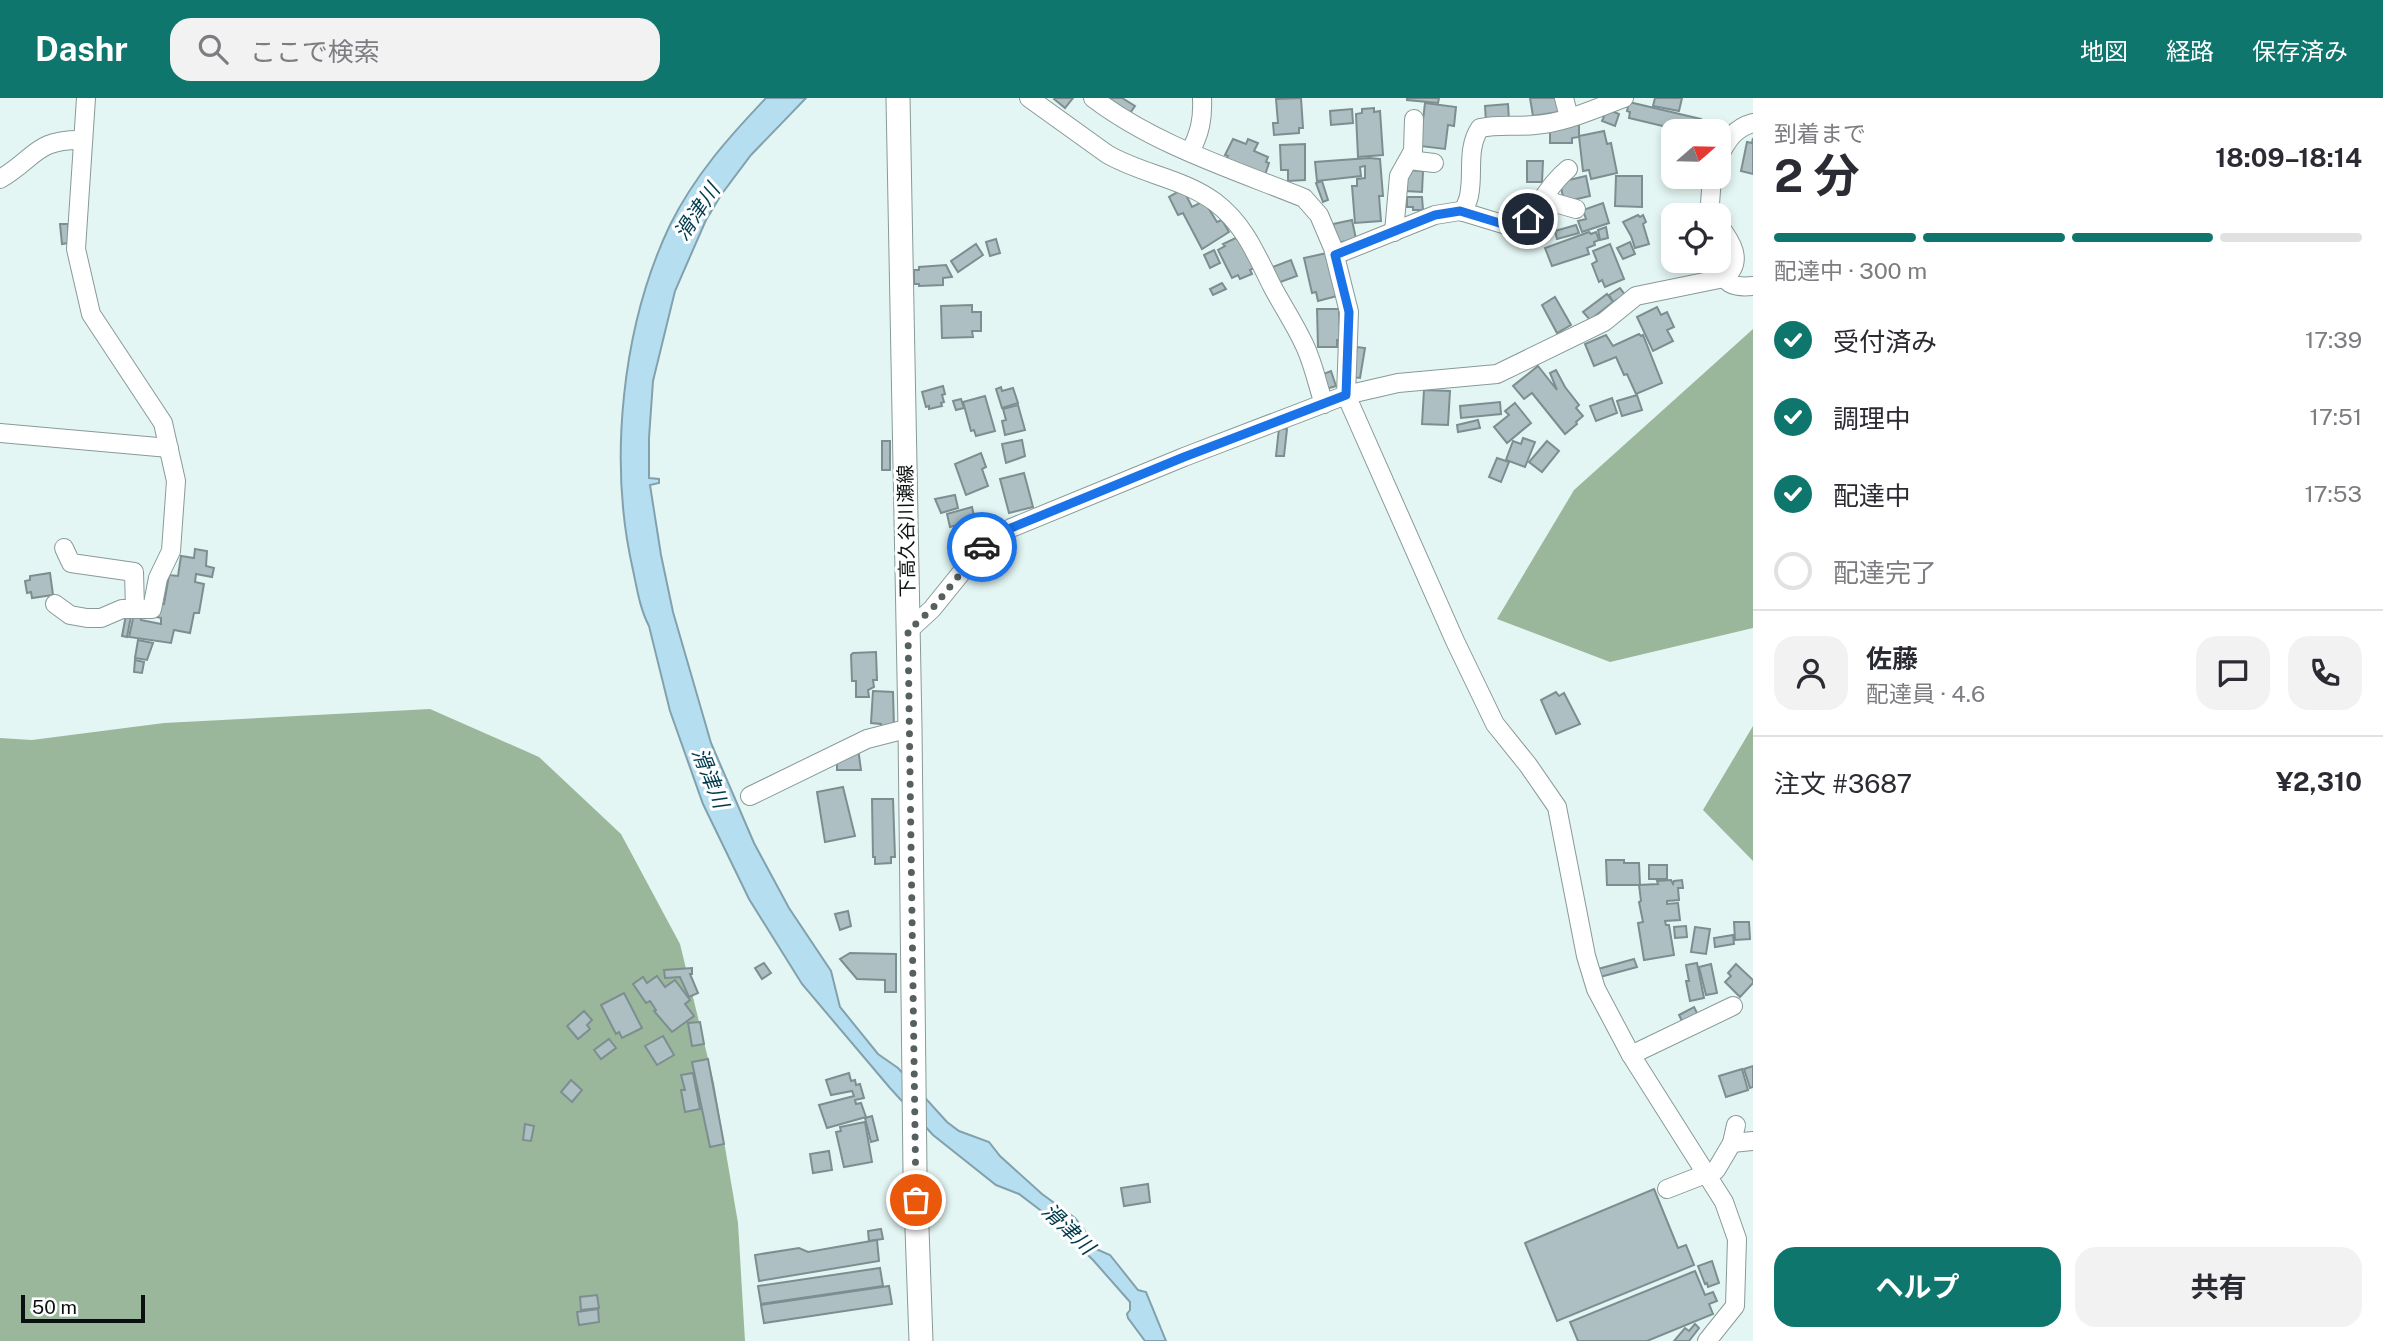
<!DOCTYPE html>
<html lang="ja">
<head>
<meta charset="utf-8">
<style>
	body { margin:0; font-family:"Public Sans","Noto Sans JP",sans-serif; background:#f2f2f3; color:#2b2b33; height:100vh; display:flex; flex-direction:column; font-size:26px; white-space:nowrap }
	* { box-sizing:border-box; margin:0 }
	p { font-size:23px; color:#7c7c81 }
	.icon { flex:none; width:38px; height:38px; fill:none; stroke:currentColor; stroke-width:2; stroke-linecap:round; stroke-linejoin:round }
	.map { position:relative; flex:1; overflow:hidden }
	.details { display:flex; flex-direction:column; background:#fff; width:630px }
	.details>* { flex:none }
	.needle { width:46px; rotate:70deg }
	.fabs { position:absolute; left:1661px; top:21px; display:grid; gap:14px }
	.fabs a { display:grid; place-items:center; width:70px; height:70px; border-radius:14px; background:#fff; box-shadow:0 4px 10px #0003; font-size:35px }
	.scale { position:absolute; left:21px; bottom:18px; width:124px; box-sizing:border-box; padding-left:7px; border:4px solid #0a100f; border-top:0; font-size:19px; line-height:24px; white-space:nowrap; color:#0a100f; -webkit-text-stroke:5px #fff; paint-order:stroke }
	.pin { position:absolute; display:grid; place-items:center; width:60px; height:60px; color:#fff; margin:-30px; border:4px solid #fff; border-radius:50%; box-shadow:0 2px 7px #0007 }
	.courier { position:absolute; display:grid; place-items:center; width:70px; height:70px; margin:-35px; border:5px solid #1a73e8; border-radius:50%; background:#fff; color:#222; box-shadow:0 2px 9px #0007 }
	.head em { font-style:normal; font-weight:700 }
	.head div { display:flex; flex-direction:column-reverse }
	.head { display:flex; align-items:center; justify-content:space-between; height:119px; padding:0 21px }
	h1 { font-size:46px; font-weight:700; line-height:52px }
	.bar { display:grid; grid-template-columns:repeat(4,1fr); gap:10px 7px; align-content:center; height:84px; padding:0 21px }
	.bar i { height:9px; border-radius:5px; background:#e1e1e2 }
	.bar .current { background:#0f766e }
	.bar p { grid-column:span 4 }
	.line { display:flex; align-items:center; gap:18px; padding:0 21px; border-top:2px solid #e1e1e2 }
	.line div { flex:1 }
	.round { display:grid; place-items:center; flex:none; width:74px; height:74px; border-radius:21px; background:#f2f2f3 }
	ol { padding:0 21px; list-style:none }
	li { display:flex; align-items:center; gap:21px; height:77px }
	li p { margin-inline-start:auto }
	li .icon { padding:7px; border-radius:50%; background:#0f766e; color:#fff; stroke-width:4 }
	li:last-child { color:#7c7c81 }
	li i { width:38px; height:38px; border:4px solid #e1e1e2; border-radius:50% }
	.primary-button { display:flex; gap:14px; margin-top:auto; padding:14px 21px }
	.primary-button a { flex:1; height:80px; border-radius:21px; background:#0f766e; color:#fff; font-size:28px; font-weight:700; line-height:80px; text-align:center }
	.primary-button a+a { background:#f2f2f3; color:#2b2b33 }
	header { display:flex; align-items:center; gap:42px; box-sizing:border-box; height:98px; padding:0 35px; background:#0f766e; color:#fff }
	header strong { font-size:33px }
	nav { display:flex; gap:38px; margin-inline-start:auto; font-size:24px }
	.search { width:490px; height:63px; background:#f2f2f3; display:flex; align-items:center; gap:18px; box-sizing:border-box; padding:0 24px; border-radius:21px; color:#7c7c81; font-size:26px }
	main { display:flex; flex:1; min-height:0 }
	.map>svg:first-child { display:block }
	.forest { fill:#9ab79b }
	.water { fill:#b5dff1; stroke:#82a1ad; stroke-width:2 }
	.building { fill:#adbfc2; stroke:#7d8e91; stroke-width:2 }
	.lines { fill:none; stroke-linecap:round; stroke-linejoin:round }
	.minor-casing { stroke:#889a97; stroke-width:20 }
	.major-casing { stroke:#889a97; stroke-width:25 }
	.minor { stroke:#fff; stroke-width:18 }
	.major { stroke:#fff; stroke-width:23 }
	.done { stroke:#56605f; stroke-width:7; stroke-dasharray:0 12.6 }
	.route { stroke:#1a73e8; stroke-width:9 }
	.labels { text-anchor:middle; stroke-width:6; stroke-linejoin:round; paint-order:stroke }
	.street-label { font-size:19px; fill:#0a100f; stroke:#fff }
	.water-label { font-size:21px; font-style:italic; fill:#003b4d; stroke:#fff }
</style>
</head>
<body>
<header>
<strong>Dashr</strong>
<div class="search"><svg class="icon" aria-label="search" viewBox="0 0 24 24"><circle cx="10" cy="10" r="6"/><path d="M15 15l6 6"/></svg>ここで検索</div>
<nav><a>地図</a><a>経路</a><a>保存済み</a></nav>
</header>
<main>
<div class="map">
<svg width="1753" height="1243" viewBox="0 0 1753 1243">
	<rect width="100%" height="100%" fill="#e3f6f3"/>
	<!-- forest -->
	<g class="forest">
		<polygon points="1753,231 1753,530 1610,564 1497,521 1574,392"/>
		<polygon points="430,611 539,659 621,736 680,846 714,985 738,1125 745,1243 0,1243 0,640 32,642 164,625"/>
		<polygon points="1753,628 1753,763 1703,712"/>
	</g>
	<!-- water -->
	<path class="water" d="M766 0H806L751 57 721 97 706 122 675 193 653 283 649 340V380L659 381V385L650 387 661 457 673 514 711 645 754 745 789 810 831 873 840 909 878 956 898 970 947 1024 959 1033 989 1044 1000 1058 1042 1096 1075 1120 1085 1133 1087 1147 1110 1157 1138 1192 1146 1194 1166 1243H1145L1128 1220 1127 1216 1130 1212V1204L1093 1162 1044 1115 1019 1096 996 1087 933 1037 890 990 802 886 749 801 703 706 670 613 649 528C640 511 637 491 633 472 608 363 622 228 670 127 695 77 728 40 766 0Z"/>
	<!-- building -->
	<g class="building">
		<polygon points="1055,0 1073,0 1065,10 1054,1"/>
		<polygon points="1108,0 1122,0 1135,8 1130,15"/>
		<polygon points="1301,0 1303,30 1299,30 1299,35 1274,37 1273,25 1278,25 1276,1"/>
		<polygon points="1407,0 1439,0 1438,5 1407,2"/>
		<polygon points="1530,0 1559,0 1559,14 1533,18"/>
		<polygon points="1655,0 1682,0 1679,13 1653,8"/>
		<polygon points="1629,4 1701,21 1700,26 1695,26 1695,33 1673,33 1673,58 1668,57 1670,42 1666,42 1667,29 1629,20 1630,14 1627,13"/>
		<polygon points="1425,5 1456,9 1454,28 1448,27 1445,51 1420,48"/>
		<polygon points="1508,6 1509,22 1486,24 1485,8"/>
		<polygon points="1374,10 1374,14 1380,13 1383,57 1358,59 1356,16 1362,15 1362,11"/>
		<polygon points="1352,11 1353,25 1331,27 1330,13"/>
		<polygon points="1607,11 1619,16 1615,28 1602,23"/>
		<polygon points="1550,26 1579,27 1579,39 1572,40 1572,45 1550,45"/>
		<polygon points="1604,33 1607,46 1611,45 1617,75 1591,81 1589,72 1583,73 1579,38"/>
		<polygon points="1753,40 1753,76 1741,73 1747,44 1752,45"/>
		<polygon points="1233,41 1246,46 1248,41 1258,45 1254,53 1268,59 1266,64 1269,65 1265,77 1226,61 1228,58 1225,57"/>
		<polygon points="1305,46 1305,82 1288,83 1288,72 1281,72 1280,47"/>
		<polygon points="1369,60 1380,61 1383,98 1379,98 1381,123 1355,125 1352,88 1357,88 1357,81 1365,80 1365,68 1360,69 1361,78 1317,83 1315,64"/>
		<polygon points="1527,63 1543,63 1542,84 1527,84"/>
		<polygon points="1407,72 1423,73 1422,94 1405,93"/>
		<polygon points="1586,78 1590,98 1564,104 1560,84"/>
		<polygon points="1616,78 1642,78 1642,109 1615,108"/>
		<polygon points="1322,83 1328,102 1323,104 1316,85"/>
		<polygon points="1183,91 1192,109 1204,103 1217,124 1222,122 1229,134 1202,151 1183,115 1178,117 1169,99"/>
		<polygon points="1407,99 1422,99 1423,112 1413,112 1413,109 1407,109"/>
		<polygon points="1603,105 1609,125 1582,134 1578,123 1586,121 1583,112"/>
		<polygon points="1638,117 1640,119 1643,117 1646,124 1643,126 1649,146 1635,150 1631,138 1623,124"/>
		<polygon points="1352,122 1356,141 1337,145 1333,126"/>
		<polygon points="60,126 68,126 69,145 62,146"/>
		<polygon points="1576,127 1579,135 1557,141 1555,133"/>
		<polygon points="1606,129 1608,140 1600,142 1598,132"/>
		<polygon points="1589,134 1591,136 1596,134 1599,142 1594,144 1595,147 1587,150 1589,156 1552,168 1545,150"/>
		<polygon points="1240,138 1243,149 1246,156 1248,155 1254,170 1250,172 1252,176 1240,181 1238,177 1232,180 1218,152 1225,148 1223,146"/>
		<polygon points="996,141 1000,155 990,158 986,144"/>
		<polygon points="1630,144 1635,156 1623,161 1617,150"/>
		<polygon points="976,146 983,157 958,174 951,163"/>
		<polygon points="1610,146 1624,181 1605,189 1602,182 1599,184 1592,166 1597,163 1593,153"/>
		<polygon points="1214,152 1220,165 1210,170 1204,157"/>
		<polygon points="1327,155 1337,198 1318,203 1316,194 1312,195 1304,160"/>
		<polygon points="1291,162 1297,178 1275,186 1270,170"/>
		<polygon points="946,167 952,179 943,180 943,187 919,188 919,186 914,186 914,172 919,172 919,169"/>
		<polygon points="1222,185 1226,191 1213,197 1210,191"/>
		<polygon points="1620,190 1625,197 1613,204 1609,197"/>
		<polygon points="1607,196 1613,204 1590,222 1583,214"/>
		<polygon points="1555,199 1571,227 1557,235 1542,207"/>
		<polygon points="972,207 972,214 981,214 981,233 972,233 973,239 942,240 941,208"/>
		<polygon points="1657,209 1661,217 1667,214 1674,229 1667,232 1673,243 1653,253 1637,219"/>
		<polygon points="1317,211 1339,211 1340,242 1337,242 1337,249 1318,249"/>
		<polygon points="1639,236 1641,238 1643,237 1662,285 1636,296 1627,276 1624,277 1616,259 1594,268 1585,246 1606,237 1613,248"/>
		<polygon points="1357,249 1365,250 1360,280 1352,279"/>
		<polygon points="1538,268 1557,292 1550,275 1556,272 1565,289 1579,307 1576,310 1583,318 1576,324 1577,326 1565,336 1532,295 1524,301 1513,288"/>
		<polygon points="1331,273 1336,288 1326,291 1321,277"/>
		<polygon points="943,288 945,296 942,297 944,304 941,305 942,308 929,311 929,308 926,309 922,294"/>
		<polygon points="1001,289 1002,293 1013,290 1018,305 1002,310 996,291"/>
		<polygon points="1424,292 1450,293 1448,327 1422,326"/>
		<polygon points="1637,297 1642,312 1622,318 1617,303"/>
		<polygon points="985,298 995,333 976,338 974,332 971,333 963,304"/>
		<polygon points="1612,300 1617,315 1596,323 1590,308"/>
		<polygon points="961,301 964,310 956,312 953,303"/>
		<polygon points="1500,304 1501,316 1461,320 1460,308"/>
		<polygon points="1515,305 1531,325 1507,345 1494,329 1509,317 1505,313"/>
		<polygon points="1018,307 1025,332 1005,337 1002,323 1006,322 1003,311"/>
		<polygon points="1478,322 1480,330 1458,334 1457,327"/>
		<polygon points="1279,330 1287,331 1284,358 1276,358"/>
		<polygon points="1523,340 1535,344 1525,369 1506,362 1513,343 1521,346"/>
		<polygon points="1022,342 1025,358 1006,365 1002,346"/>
		<rect x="882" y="343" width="8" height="29"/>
		<polygon points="1547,343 1559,353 1542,374 1529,364"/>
		<polygon points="981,355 986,369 982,371 988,388 966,397 955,366"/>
		<polygon points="1497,360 1509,364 1501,384 1489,379"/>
		<polygon points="1024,375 1033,409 1009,415 1000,381"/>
		<polygon points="955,397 958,410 941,415 935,401"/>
		<polygon points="972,409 975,422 971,424 972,427 962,429 961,426 950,429 947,416"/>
		<polygon points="195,451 207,453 206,468 214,470 212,479 196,476 195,484 204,486 199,515 194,515 190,535 174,532 171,545 129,539 134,516 142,517 141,522 161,526 161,520 157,519 159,505 164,506 169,477 178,478 181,458 194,460"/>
		<polygon points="50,475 53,497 32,500 31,494 27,495 25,483 30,482 30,478"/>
		<polygon points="126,517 131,518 127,539 122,538"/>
		<polygon points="138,542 153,545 147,562 135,560"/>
		<polygon points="876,554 877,582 873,582 874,589 868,592 869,599 856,599 856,583 852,583 851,557 853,555"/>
		<polygon points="135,562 144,564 142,575 134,574"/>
		<polygon points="873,593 893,594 894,630 881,630 881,626 871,625"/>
		<polygon points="1556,594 1559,598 1564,595 1580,626 1556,636 1541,602"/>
		<polygon points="858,650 861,672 837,672 837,658"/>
		<polygon points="843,689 855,738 825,744 817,694"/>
		<polygon points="872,701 893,701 895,759 891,759 891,765 875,766 875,759 873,759"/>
		<polygon points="1606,762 1624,762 1624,765 1639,765 1640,787 1607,787"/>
		<rect x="1649" y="767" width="18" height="14"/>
		<polygon points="1671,782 1673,786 1674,783 1682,782 1683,790 1678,790 1679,802 1667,803 1667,806 1678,805 1680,822 1665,823 1666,827 1669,827 1674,857 1644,862 1638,825 1643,824 1639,804 1641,803 1639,787 1658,786 1657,783"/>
		<polygon points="848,813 851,828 840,832 835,816"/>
		<polygon points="1734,824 1749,824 1750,841 1735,842"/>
		<polygon points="1686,828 1687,839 1675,840 1674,829"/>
		<polygon points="1695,829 1710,831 1706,856 1691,854"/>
		<polygon points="1733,837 1734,846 1715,849 1714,840"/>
		<polygon points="850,855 896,856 896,894 885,894 885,882 857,881 840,861"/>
		<polygon points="1634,861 1637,869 1600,879 1598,871"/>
		<polygon points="764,865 771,875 762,881 755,870"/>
		<polygon points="1697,865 1704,900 1690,903 1686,883 1689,883 1686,867"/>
		<polygon points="1711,866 1717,895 1706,897 1699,869"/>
		<polygon points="1736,866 1753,882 1753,885 1740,899 1725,884 1731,878 1728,875"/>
		<polygon points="692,870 692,876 690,876 698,895 689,899 680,879 665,880 664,872"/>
		<polygon points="657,878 665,889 675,882 690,902 685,906 694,918 672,934 654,913 656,912 650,903 646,905 633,886 643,879 647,885"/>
		<polygon points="624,895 642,930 622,940 619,934 616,936 601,907"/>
		<polygon points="1694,909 1699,919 1684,927 1679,917"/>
		<polygon points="584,913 592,922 587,927 590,931 578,941 567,928"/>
		<polygon points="700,924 704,946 692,948 688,925"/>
		<polygon points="663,938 674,957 657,967 645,948"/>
		<polygon points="609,941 616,950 601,961 594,952"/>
		<polygon points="708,961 724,1046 710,1049 692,964"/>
		<polygon points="1753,968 1753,989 1750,990 1744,971"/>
		<polygon points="1742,971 1748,992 1726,999 1719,978"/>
		<polygon points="693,975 700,1011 685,1014 681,992 685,992 681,977"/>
		<polygon points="849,975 851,983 855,982 856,987 860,986 864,1000 855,1002 856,1006 861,1005 866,1019 827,1030 819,1007 854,998 852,993 831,997 826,982"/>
		<polygon points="571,982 582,992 572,1004 561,994"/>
		<polygon points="872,1018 878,1042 871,1044 865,1020"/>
		<polygon points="865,1024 872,1064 844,1069 836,1034 841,1033 840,1029"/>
		<polygon points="525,1026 534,1028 531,1043 523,1042"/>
		<polygon points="829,1053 832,1072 813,1075 810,1056"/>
		<polygon points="1148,1086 1150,1104 1124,1108 1121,1090"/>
		<polygon points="1654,1091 1678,1150 1686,1147 1694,1167 1557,1223 1525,1145"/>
		<polygon points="881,1131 883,1141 869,1143 868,1133"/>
		<polygon points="877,1142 879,1163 759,1183 755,1157 799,1150 808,1154"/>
		<polygon points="1712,1163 1719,1185 1708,1189 1707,1185 1705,1186 1698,1168"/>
		<polygon points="880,1170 883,1188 761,1206 758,1188"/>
		<polygon points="1695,1173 1705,1197 1713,1194 1717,1203 1709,1206 1713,1216 1647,1243 1578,1243 1570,1224"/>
		<polygon points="889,1188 892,1206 764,1225 761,1207"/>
		<polygon points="597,1197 599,1210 581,1212 580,1199"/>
		<polygon points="598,1211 599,1224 579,1227 577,1214"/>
		<polygon points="1695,1226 1699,1230 1689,1243 1674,1243 1685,1230 1689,1233"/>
	</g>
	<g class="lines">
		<defs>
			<g id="minor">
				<path d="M1029 0 1107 56C1141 76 1182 80 1215 104 1244 126 1256 156 1272 188 1282 207 1294 225 1303 244 1313 263 1317 286 1324 306"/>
				<path d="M1093 0C1155 47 1232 71 1304 100L1319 117 1333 150 1349 214 1346 297 1455 543 1495 626 1528 667 1557 709 1586 858 1596 891 1631 957 1724 1104 1737 1141 1735 1208 1707 1243"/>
				<polyline points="1564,0 1569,19"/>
				<path d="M1190 54C1200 35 1203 21 1202 0"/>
				<path d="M1718 60C1727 43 1734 30 1753 25"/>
				<polyline points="1409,62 1434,65"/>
				<polyline points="1712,79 1710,106 1713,117"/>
				<path d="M0 81C37 59 35 41 83 42"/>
				<polyline points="1546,99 1555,105 1576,111"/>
				<path d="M1463 114C1465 109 1468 103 1469 98 1474 75 1466 51 1480 30 1498 26 1516 29 1535 27 1565 25 1596 10 1624 0"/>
				<polyline points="1394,134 1399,78 1413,53 1414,21"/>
				<path d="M1335 157 1435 117 1460 113 1506 127 1521 128C1539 110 1549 86 1568 71"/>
				<path d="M1724 180C1731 189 1742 189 1753 188"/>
				<polyline points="0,335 169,350"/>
				<polyline points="64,450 71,465 134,474 135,511"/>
				<polyline points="55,506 70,517 87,520 101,520 122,511 152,511 158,480 171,453 176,383 163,325 91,216 76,151 86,0"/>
				<path d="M908 533 932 511 982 449 1011 430 1184 359 1346 297 1398 285 1497 276 1604 224 1636 198 1724 180C1745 163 1731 143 1718 126"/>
				<polyline points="750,698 867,641 910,630"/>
				<polyline points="1631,957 1733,908"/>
				<polyline points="1732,1045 1753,1043"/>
				<polyline points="1667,1091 1716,1072 1732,1045 1736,1027"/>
			</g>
			<polyline id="major" points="898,0 910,630 915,1074 921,1243"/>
		</defs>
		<!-- minor casing -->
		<use href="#minor" class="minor-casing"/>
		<!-- major casing -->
		<use href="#major" class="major-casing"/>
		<!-- minor -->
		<use href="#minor" class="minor"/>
		<!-- major -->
		<use href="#major" class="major"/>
	</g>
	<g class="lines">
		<!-- done -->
		<polyline class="done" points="916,1102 908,533 932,511 982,449"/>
		<!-- route -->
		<polyline class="route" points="982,449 1011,430 1184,359 1346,297 1349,214 1335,157 1435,117 1460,113 1506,127 1521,128 1528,121"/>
	</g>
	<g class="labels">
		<!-- street labels -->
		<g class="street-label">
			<text transform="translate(906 433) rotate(-91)" y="7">下高久谷川瀬線</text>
		</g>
		<!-- water labels -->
		<g class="water-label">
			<text transform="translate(697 114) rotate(-56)" y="7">滑津川</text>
			<text transform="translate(710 680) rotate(68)" y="7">滑津川</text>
			<text transform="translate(1068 1131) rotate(44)" y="7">滑津川</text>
		</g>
	</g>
</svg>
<div class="fabs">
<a><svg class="needle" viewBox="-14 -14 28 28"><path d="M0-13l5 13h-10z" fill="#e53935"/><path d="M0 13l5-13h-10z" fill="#7c7c81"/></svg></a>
<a><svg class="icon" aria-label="locate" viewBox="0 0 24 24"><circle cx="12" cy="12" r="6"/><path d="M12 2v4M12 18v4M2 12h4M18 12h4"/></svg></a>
</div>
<div class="scale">50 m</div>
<div class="pin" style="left:916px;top:1102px;background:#ea580c"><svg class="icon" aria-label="bag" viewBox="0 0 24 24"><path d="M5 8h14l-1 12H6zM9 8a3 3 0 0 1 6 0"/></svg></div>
<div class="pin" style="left:1528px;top:121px;background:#1f2937"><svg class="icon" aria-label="home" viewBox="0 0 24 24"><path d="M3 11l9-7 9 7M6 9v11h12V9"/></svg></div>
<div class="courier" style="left:982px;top:449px"><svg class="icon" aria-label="car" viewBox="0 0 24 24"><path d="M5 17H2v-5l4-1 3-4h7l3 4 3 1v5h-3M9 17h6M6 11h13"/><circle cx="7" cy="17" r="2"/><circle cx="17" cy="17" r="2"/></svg></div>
</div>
<section class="details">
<div class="head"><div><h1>2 分</h1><p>到着まで</p></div><em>18:09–18:14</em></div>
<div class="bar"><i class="current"></i><i class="current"></i><i class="current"></i><i></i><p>配達中 · 300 m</p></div>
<ol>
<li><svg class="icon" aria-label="check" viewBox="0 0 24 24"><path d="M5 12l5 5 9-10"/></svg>受付済み<p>17:39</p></li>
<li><svg class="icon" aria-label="check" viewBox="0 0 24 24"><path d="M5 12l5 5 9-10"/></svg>調理中<p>17:51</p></li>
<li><svg class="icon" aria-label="check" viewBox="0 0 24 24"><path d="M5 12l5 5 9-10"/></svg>配達中<p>17:53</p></li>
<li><i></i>配達完了</li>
</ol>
<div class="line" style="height:126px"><a class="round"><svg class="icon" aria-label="person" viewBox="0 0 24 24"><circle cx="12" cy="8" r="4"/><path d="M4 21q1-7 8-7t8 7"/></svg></a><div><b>佐藤</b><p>配達員 · 4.6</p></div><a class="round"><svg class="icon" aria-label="chat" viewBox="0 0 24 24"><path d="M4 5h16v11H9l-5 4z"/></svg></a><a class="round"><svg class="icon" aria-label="phone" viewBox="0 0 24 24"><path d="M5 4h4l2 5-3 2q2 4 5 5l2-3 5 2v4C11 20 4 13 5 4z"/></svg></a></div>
<div class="line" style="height:91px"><div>注文 #3687</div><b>¥2,310</b></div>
<div class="primary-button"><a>ヘルプ</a><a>共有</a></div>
</section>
</main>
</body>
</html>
